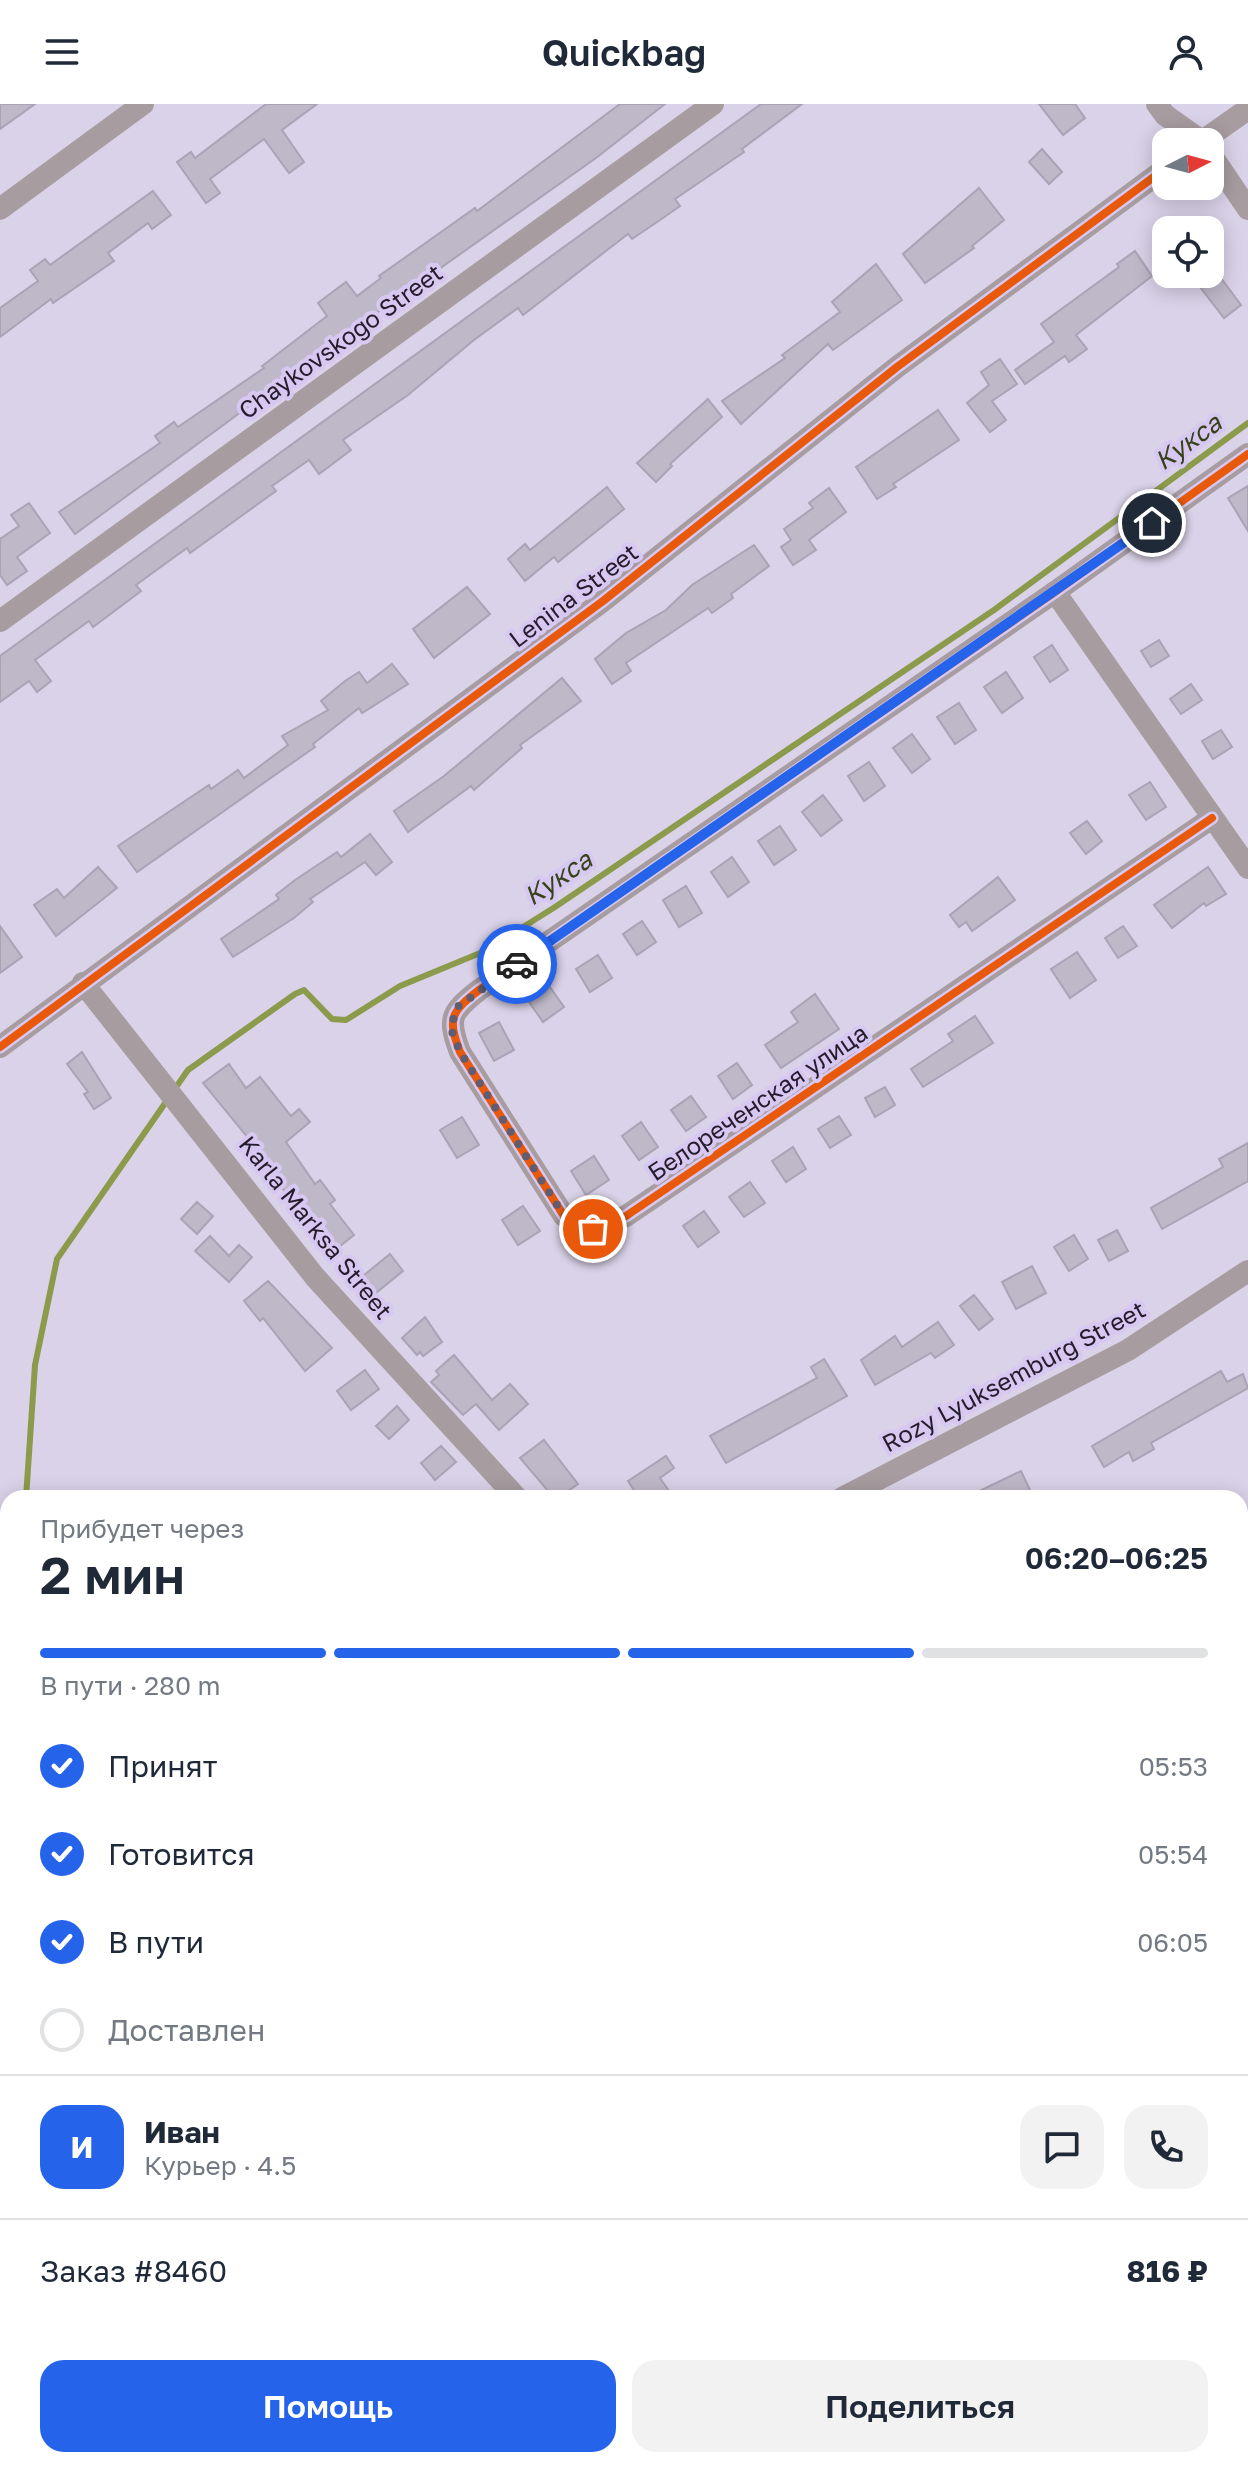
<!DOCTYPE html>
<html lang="ru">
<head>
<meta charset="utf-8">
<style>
	body { margin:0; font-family:"Golos Text",sans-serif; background:#f2f2f3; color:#1f2937; height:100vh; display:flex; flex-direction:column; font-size:30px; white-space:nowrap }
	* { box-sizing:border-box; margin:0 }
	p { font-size:26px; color:#747a83 }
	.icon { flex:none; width:44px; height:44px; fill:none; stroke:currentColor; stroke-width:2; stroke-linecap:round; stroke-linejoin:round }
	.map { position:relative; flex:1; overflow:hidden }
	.drawer { position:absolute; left:0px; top:1386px; width:1248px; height:978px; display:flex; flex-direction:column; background:#fff; border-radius:24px 24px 0 0; box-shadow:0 4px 20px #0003 }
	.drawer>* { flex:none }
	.needle { width:52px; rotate:84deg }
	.controls { position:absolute; left:1152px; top:24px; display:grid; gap:16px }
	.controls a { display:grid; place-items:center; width:72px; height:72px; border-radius:16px; background:#fff; box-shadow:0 4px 20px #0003; font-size:40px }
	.pin { position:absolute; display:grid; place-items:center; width:68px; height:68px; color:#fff; margin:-34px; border:4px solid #fff; border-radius:50%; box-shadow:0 2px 8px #0007 }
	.courier { position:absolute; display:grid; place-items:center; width:80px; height:80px; margin:-40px; border:6px solid #2563eb; border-radius:50%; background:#fff; color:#222; box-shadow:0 2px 10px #0007 }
	.summary em { font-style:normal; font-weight:600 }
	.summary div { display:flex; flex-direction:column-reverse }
	.summary { display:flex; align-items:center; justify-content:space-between; height:136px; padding:0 40px }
	h1 { font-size:52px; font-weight:600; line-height:60px }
	.bar { display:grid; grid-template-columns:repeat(4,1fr); gap:12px 8px; align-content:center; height:96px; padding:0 40px }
	.bar i { height:10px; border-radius:6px; background:#e0e1e3 }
	.bar .selected { background:#2563eb }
	.bar p { grid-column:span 4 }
	.line { display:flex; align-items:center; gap:20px; padding:0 40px; border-top:2px solid #e0e1e3 }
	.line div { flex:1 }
	.round { display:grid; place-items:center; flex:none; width:84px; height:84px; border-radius:24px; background:#f2f2f3 }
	ol { padding:0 40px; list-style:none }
	li { display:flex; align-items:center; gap:24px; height:88px }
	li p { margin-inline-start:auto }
	li .icon { padding:8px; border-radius:50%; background:#2563eb; color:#fff; stroke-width:4 }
	li:last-child { color:#747a83 }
	li i { width:44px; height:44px; border:4px solid #e0e1e3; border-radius:50% }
	.button { display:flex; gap:16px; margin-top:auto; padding:16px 40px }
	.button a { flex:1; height:92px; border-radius:24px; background:#2563eb; color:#fff; font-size:32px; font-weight:600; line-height:92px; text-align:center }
	.button a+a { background:#f2f2f3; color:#1f2937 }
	header { display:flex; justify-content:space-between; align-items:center; height:104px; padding:0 40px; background:#fff; font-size:36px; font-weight:600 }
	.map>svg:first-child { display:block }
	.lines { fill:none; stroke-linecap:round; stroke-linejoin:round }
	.stream { stroke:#8c9a4b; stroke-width:6 }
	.building { fill:#beb8c9; stroke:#aaa3b5; stroke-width:2 }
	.minor { stroke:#a79c9f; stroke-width:22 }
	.cycleway-casing { stroke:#d7c8f2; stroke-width:13 }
	.cycleway { stroke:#e8590c; stroke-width:8 }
	.done { stroke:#635c6e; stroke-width:8; stroke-dasharray:0 14.4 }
	.route { stroke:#2563eb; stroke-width:10 }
	.labels { text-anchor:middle; stroke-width:8; stroke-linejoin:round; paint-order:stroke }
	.street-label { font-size:24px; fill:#231d2c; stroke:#d7c8f2 }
	.water-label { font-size:26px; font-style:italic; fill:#384218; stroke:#d7c8f2 }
</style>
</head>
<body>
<header><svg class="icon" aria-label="menu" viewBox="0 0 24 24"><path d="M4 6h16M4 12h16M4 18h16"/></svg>Quickbag<svg class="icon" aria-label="person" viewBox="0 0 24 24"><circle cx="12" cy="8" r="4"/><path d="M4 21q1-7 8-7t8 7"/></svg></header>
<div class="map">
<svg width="1248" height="2363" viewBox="0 0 1248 2363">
	<rect width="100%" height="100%" fill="#dad2e8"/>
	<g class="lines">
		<!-- stream -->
		<g class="stream">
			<polyline points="174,986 188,966 295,890 304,886 332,915 346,916 400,882 485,847 555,803 994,506 1248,319"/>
			<polyline points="26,1394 35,1261 57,1155 168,995"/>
			<polyline points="0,2138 8,2119"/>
		</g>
	</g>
	<!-- building -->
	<g class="building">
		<polygon points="0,0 35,0 0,25"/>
		<polygon points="266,0 317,0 282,26 304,58 289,69 264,35 210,75 220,89 206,99 177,58 191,48 195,54"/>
		<polygon points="620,0 665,0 596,54 343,233 75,430 59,408 160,339 155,332 174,318 178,323 264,264 262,262 327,212 318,199 346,178 357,192 381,174 379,172 475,104 477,107"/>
		<polygon points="761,0 802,0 742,45 744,48 675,95 680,102 663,114 632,135 628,130 523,211 518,204 474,236 408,291 343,336 351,346 319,370 309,356 272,382 276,387 190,449 187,444 136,481 141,487 93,523 89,517 35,556 51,577 37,588 29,577 0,598 0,552"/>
		<polygon points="1039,0 1075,0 1085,14 1063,31"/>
		<polygon points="1042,45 1062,68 1049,80 1029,58"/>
		<polygon points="979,84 1004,116 972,142 974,144 925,179 903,150"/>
		<polygon points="153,87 171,111 152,125 148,119 108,149 114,157 53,199 51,195 0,233 0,204 38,177 30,166 45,155 50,161"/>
		<polygon points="1135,147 1152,172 1076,231 1087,245 1069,258 1065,252 1025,280 1015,266 1054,238 1041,220 1119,163 1117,160"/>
		<polygon points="876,160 902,196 833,246 828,240 741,320 722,297 785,254 782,251 840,208 832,198"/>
		<polygon points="1190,170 1218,170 1241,201 1224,214"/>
		<polygon points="1000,255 1017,280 992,297 1006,316 990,328 967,299 989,281 981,268"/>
		<polygon points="708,295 722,313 670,360 672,362 656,378 637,359"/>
		<polygon points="938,306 959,336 893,380 896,383 877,395 856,363"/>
		<polygon points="1248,382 1248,427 1228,394"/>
		<polygon points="607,383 624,405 558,458 554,453 525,477 508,455 525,440 530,446"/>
		<polygon points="829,384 846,408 809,436 816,446 793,461 781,443 791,436 784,425 813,404 809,399"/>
		<polygon points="29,399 50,429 17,453 27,467 7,481 0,471 0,435 19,422 11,411"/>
		<polygon points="754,441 769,462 731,490 733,494 712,509 708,504 626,559 631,567 612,580 595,555 626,529 666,506 692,481"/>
		<polygon points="467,483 490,510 434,554 413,525"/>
		<polygon points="1159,536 1169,552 1151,563 1141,547"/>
		<polygon points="1052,541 1068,566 1050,578 1034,553"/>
		<polygon points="392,560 408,580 362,609 359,604 313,640 315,643 137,768 118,742 209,681 211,685 238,666 244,674 288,641 282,632 328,606 321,597 345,577 359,568 367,579"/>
		<polygon points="1006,568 1023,594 1002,609 984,583"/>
		<polygon points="562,574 581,597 520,641 522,644 474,686 471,682 408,728 394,707 444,672"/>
		<polygon points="1191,580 1202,596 1181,610 1170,595"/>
		<polygon points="959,599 976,626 955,640 937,613"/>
		<polygon points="1221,626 1232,643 1213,655 1202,637"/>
		<polygon points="912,630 930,655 912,669 893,644"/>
		<polygon points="869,658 885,682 864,697 848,672"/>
		<polygon points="1150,678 1166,703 1146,716 1129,691"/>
		<polygon points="823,691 842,716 821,732 802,708"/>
		<polygon points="1087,717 1102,737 1086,750 1070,729"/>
		<polygon points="780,722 796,746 774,761 758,737"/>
		<polygon points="370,730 392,758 376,771 365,758 310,795 313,798 294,814 233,853 221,835 279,795 276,791 295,776 337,748 341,753"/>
		<polygon points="732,753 749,778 728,793 711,768"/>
		<polygon points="98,763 117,784 56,832 34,801 57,785 64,794"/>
		<polygon points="1208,763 1226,790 1206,802 1204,799 1172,824 1154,801"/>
		<polygon points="998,773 1015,796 972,827 966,818 959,823 950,811"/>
		<polygon points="686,782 702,809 679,823 663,796"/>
		<polygon points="642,817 656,838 637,851 623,830"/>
		<polygon points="0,822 22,853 0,869"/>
		<polygon points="1123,822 1137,842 1118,854 1105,834"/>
		<polygon points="1077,848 1096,876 1070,894 1051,865"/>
		<polygon points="598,851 612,874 590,888 576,865"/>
		<polygon points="550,883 564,903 543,918 529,898"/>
		<polygon points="815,890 839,925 781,964 765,941 798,918 791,908"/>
		<polygon points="975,912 993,939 923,983 911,965 953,937 948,930"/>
		<polygon points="499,918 514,946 494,957 479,929"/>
		<polygon points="82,948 111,994 94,1005 84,990 88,988 67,960"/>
		<polygon points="737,959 752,981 733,995 718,972"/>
		<polygon points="229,960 246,984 260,973 291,1012 299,1005 310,1018 286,1038 315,1080 320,1076 335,1096 330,1100 354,1131 326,1153 292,1097 254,1048 257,1045 203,979"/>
		<polygon points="885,983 895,1001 875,1013 865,994"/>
		<polygon points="691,992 706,1013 686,1027 671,1006"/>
		<polygon points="839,1012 851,1031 830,1044 818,1025"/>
		<polygon points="462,1013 479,1041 457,1054 440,1026"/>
		<polygon points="641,1018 658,1043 639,1056 622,1032"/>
		<polygon points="1248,1039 1248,1077 1162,1125 1151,1104 1223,1063 1219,1055"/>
		<polygon points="793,1043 806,1065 786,1078 772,1057"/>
		<polygon points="594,1052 609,1076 586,1091 571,1067"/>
		<polygon points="750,1078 765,1099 744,1113 729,1093"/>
		<polygon points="197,1098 213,1112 197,1130 181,1115"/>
		<polygon points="523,1102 540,1127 518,1141 502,1116"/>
		<polygon points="704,1107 719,1128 698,1143 683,1122"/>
		<polygon points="1117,1126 1128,1147 1109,1157 1098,1136"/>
		<polygon points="1074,1131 1088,1155 1069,1167 1054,1143"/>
		<polygon points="210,1132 229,1152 239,1141 252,1153 229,1178 195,1147"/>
		<polygon points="390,1150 403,1167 366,1197 353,1180"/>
		<polygon points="1032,1162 1046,1189 1016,1205 1002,1178"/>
		<polygon points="268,1177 332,1244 305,1267 263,1214 260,1217 244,1197"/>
		<polygon points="974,1191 993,1215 979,1226 960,1202"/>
		<polygon points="425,1213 442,1238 423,1252 420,1248 417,1251 402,1234"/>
		<polygon points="938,1218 954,1241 935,1254 931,1249 875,1281 861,1256 895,1232 902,1243"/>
		<polygon points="454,1251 492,1296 510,1280 528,1300 499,1326 476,1300 463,1311 431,1278 439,1271 436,1267"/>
		<polygon points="824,1255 847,1292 726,1359 710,1332 817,1274 811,1263"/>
		<polygon points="365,1266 379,1285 351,1306 337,1287"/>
		<polygon points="1221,1267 1227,1278 1243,1270 1248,1284 1151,1339 1154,1345 1133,1357 1129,1348 1104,1363 1092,1342"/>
		<polygon points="397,1302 409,1316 389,1335 376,1322"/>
		<polygon points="544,1336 578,1380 558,1394 554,1394 520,1354"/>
		<polygon points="441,1342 456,1358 435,1376 421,1359"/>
		<polygon points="666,1352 674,1364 660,1374 674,1394 639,1394 628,1377"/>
		<polygon points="1021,1367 1031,1388 1019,1394 965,1394"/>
	</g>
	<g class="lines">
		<!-- minor -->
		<g class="minor">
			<polyline points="1157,0 1165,11 1203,38"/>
			<polyline points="1201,38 1248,5"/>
			<polyline points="1210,49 1248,105"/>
			<polyline points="0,105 143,0"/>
			<polyline points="1055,488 1248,764"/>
			<polyline points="0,517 713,0"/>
			<path d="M1212 714 626 1112 593 1125 564 1112 460 948C447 914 451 908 479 886L1055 488 1248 350"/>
			<polyline points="83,879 315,1173 517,1394"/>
			<polyline points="0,943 603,497 897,263 1166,64"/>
			<polyline points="842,1394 1128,1246 1248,1167"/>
			<polyline points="1240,1575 1248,1571"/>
			<polyline points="1240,1806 1248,1818"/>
			<polyline points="0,1829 8,1825"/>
			<polyline points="0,2212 8,2223"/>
			<polyline points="108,2356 114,2363"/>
			<polyline points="490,2356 494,2363"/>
			<polyline points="791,2356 796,2363"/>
			<polyline points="1180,2356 1185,2363"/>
		</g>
		<defs>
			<g id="cycleway">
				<path d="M1212 714 626 1112 593 1125 564 1112 460 948C447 914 451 908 479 886L1055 488 1248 350"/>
				<polyline points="0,943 603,497 897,263 1166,64"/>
			</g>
		</defs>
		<!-- cycleway casing -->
		<use href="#cycleway" class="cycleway-casing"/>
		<!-- cycleway -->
		<use href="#cycleway" class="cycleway"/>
	</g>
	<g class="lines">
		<!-- done -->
		<polyline class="done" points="517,860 456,904 451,925 460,948 564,1112 593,1125"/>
		<!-- route -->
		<polyline class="route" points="517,860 1152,419"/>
	</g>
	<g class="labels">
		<!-- street labels -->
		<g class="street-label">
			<text transform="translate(341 238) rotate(-36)" y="8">Chaykovskogo Street</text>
			<text transform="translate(574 492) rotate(-37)" y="8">Lenina Street</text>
			<text transform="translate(758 999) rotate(-34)" y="8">Белореченская улица</text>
			<text transform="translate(315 1124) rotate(51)" y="8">Karla Marksa Street</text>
			<text transform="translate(1014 1273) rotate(-28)" y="8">Rozy Lyuksemburg Street</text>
		</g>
		<!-- water labels -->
		<g class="water-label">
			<text transform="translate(1188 338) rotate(-36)" y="9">Кукса</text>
			<text transform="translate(558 774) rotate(-34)" y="9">Кукса</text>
		</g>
	</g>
</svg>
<div class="controls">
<a><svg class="needle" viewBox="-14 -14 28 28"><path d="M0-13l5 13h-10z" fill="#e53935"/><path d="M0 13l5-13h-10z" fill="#747a83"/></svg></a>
<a><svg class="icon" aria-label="locate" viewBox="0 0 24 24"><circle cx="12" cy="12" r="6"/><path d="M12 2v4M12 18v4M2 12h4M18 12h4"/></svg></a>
</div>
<div class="pin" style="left:593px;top:1125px;background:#ea580c"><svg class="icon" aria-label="bag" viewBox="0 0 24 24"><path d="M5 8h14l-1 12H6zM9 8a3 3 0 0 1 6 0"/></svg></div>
<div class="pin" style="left:1152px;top:419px;background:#1f2937"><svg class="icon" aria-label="home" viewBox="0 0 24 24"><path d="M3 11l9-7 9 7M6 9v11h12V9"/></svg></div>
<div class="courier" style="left:517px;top:860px"><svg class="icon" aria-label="car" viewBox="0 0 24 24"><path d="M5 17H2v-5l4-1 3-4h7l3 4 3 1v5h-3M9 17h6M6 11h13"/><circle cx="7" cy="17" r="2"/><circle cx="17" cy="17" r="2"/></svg></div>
<section class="drawer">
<div class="summary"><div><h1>2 мин</h1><p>Прибудет через</p></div><em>06:20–06:25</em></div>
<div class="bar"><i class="selected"></i><i class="selected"></i><i class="selected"></i><i></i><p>В пути · 280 m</p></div>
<ol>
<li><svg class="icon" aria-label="check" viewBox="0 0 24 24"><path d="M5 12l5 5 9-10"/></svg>Принят<p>05:53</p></li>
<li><svg class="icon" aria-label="check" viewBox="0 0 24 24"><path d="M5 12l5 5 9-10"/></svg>Готовится<p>05:54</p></li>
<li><svg class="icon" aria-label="check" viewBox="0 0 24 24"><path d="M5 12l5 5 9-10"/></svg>В пути<p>06:05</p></li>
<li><i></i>Доставлен</li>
</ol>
<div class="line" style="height:144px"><b class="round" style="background:#2563eb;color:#fff">И</b><div><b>Иван</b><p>Курьер · 4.5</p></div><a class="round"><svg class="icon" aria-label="chat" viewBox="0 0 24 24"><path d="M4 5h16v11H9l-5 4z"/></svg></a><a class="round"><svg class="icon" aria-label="phone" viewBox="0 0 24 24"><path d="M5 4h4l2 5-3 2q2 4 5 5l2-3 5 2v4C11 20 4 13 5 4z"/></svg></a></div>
<div class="line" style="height:104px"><div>Заказ #8460</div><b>816 ₽</b></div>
<div class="button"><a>Помощь</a><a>Поделиться</a></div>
</section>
</div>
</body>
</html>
